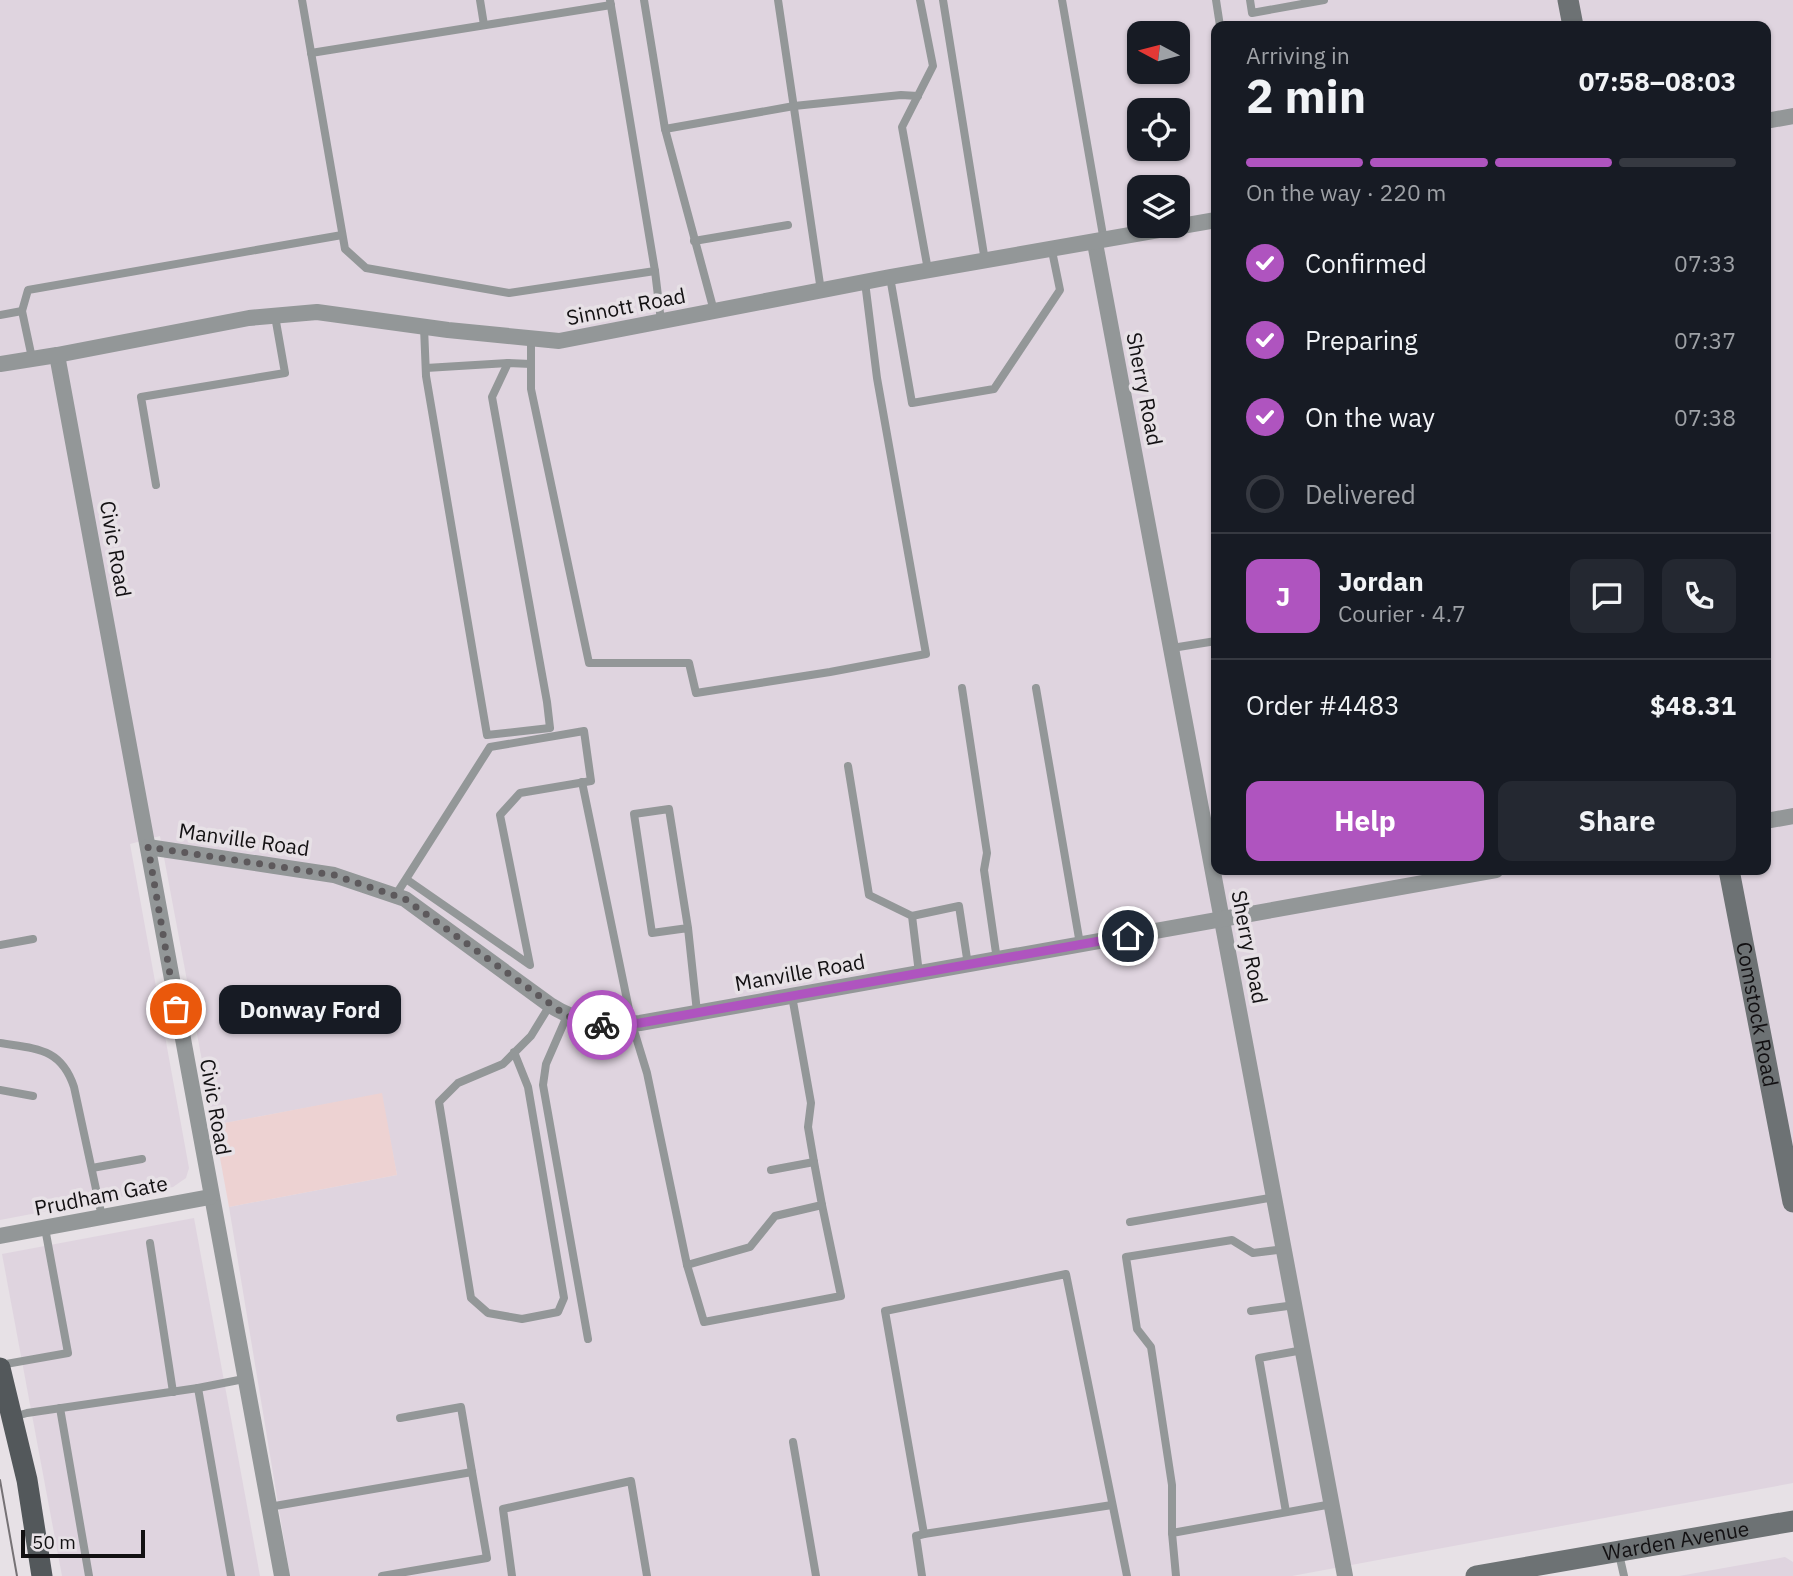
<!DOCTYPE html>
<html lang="en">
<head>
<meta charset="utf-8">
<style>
	body { margin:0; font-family:"IBM Plex Sans",sans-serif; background:#242831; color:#f1f3f6; height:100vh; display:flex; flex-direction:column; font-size:26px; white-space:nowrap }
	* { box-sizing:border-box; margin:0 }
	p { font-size:23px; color:#9ea1a6 }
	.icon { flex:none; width:38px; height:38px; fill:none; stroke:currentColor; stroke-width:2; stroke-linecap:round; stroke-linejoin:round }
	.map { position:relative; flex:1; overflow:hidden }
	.side { position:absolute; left:1211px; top:21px; width:560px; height:854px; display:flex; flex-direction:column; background:#171b24; border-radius:14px; box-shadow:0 2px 5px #0004 }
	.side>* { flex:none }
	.needle { width:46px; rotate:277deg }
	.fabs { position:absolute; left:1127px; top:21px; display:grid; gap:14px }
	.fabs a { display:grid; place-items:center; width:63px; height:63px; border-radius:14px; background:#171b24; box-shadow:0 2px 5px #0004; font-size:35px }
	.scale { position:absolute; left:21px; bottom:18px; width:124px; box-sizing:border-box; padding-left:7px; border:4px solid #121012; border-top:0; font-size:19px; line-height:24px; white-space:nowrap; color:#121012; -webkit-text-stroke:5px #e7e1e6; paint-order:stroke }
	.pin { position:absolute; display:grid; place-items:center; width:60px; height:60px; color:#fff; margin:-30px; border:4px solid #fff; border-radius:50%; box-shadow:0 2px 7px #0007 }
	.courier { position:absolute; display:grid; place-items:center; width:70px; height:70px; margin:-35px; border:5px solid #af54bf; border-radius:50%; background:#fff; color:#222; box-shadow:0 2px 9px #0007 }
	.bubble { position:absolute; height:49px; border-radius:14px; background:#171b24; box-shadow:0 2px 5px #0004; font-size:23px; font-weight:700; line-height:49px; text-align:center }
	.head em { font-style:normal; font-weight:700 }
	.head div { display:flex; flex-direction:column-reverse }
	.head { display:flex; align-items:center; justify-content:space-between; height:119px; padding:0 35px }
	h1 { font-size:46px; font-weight:700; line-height:52px }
	.bar { display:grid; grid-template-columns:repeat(4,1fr); gap:10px 7px; align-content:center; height:84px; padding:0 35px }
	.bar i { height:9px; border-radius:5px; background:#363941 }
	.bar .selected { background:#af54bf }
	.bar p { grid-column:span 4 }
	.line { display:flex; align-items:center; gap:18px; padding:0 35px; border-top:2px solid #363941 }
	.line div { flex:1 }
	.round { display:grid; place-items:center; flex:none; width:74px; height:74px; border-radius:14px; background:#242831 }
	ol { padding:0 35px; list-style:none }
	li { display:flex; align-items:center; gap:21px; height:77px }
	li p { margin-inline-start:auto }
	li .icon { padding:7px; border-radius:50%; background:#af54bf; color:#fff; stroke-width:4 }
	li:last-child { color:#9ea1a6 }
	li i { width:38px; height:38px; border:4px solid #363941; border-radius:50% }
	.button { display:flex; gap:14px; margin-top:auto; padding:14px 35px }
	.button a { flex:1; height:80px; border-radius:14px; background:#af54bf; color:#fff; font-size:28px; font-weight:700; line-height:80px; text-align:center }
	.button a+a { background:#242831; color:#f1f3f6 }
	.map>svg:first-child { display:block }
	.built { fill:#dfd4df; fill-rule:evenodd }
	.education { fill:#edd2d2 }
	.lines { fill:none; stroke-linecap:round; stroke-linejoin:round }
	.lane { stroke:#939798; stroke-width:8 }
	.street { stroke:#939798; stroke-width:16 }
	.secondary { stroke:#6d7274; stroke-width:21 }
	.primary { stroke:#53585b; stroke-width:21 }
	.tram { stroke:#767275; stroke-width:2 }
	.done { stroke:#5d595c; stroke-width:7; stroke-dasharray:0 12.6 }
	.route { stroke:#af54bf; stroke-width:9 }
	.labels { text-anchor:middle; stroke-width:7; stroke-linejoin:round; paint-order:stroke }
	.street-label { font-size:21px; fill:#121012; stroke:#e7e1e6 }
</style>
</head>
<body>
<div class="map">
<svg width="1793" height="1576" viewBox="0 0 1793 1576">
	<rect width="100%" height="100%" fill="#e7e1e6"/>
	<!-- built -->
	<g class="built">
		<path d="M0 0H1793V1483L1292 1576H290L229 1207 397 1175 381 1094 214 1125 160 836 130 844 189 1168 186 1178 173 1187 0 1220ZM1216 26H1766V870H1216ZM1139 33H1178V72H1139ZM1139 110H1178V149H1139ZM1139 187H1178V226H1139Z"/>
		<polygon points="194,1218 260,1576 62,1576 2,1254"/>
		<polygon points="1785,1557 1793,1562 1793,1576 1679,1576"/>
	</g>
	<!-- education -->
	<polygon class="education" points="382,1093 397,1175 229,1207 214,1125"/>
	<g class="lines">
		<!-- lane -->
		<g class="lane">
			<polyline points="302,0 345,249 366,268 509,293 655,271 610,0"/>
			<polyline points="480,0 484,25"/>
			<polyline points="644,0 665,129 714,311"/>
			<polyline points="778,0 821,291"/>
			<polyline points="920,0 933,66 902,127 928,270"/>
			<polyline points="943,0 985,261"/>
			<polyline points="1062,0 1104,241"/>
			<polyline points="1216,0 1220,26"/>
			<polyline points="1250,0 1252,13 1324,0"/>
			<polyline points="311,53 611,5"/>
			<polyline points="665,129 794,106 901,95 918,96"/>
			<polyline points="694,241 788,225"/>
			<polyline points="655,271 661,321"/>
			<polyline points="890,277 912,403 994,389 1060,290 1052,251"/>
			<polyline points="22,311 28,290 342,235"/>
			<polyline points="0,315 22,311 32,358"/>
			<polyline points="424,327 426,376 487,735 550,728 547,702 492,397 508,363 531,364"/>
			<polyline points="531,338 531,389 589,663 689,663 696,693 830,672 926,654 877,378 865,282"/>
			<polyline points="426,368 508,363"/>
			<polyline points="156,485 141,397 285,373 275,316"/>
			<polyline points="1172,648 1216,641"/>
			<polyline points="962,688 987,853 984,870 997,960"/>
			<polyline points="1036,688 1080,944"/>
			<polyline points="848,766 869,895 912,916 919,973"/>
			<polyline points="582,782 632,1024 647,1073 687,1265 704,1322 841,1296 822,1205"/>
			<polyline points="395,896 406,879 490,747 584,731 591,781 520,793 500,815 530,965 406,879"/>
			<polyline points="912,916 959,906 968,965"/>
			<polyline points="688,928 652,933 634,814 669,809 688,928 697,1012"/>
			<polyline points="0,945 33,939"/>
			<polyline points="567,1016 546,1064 543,1085 588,1339"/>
			<path d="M0 1043C37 1049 61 1048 74 1087L102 1217"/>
			<polyline points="514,1052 528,1087 564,1298 558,1312 522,1319 488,1313 471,1298 439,1102 458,1083 503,1064 531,1036 550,1005"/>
			<polyline points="0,1090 33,1096"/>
			<polyline points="92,1168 142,1159"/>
			<polyline points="771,1170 814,1162 808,1127 811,1103 792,996"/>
			<polyline points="1130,1222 1275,1197"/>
			<polyline points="150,1243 173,1392"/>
			<polyline points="687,1265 750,1247 775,1216 822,1205 814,1162"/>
			<polyline points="1251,1311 1295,1305"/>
			<polyline points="0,1365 68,1353 45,1228"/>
			<polyline points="198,1388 244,1379"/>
			<polyline points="60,1408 89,1576"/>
			<polyline points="13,1417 27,1413 198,1388 231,1576"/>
			<polyline points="400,1418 461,1407 472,1472"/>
			<polyline points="793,1442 816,1576"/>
			<polyline points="269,1507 472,1472 487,1558 382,1576"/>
			<polyline points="1286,1512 1259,1358 1303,1350"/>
			<polyline points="1172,1533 1172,1485 1151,1347 1137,1329 1126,1257 1232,1240 1253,1253 1285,1249"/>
			<polyline points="924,1534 1112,1505"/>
			<polyline points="1619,1554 1624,1576"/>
			<polyline points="512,1576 503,1509 631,1481 647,1576"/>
			<polyline points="922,1576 916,1536 924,1534 885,1311 1066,1274 1127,1576"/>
			<polyline points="1176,1576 1172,1533 1332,1504"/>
		</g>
		<!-- street -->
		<g class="street">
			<polyline points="1766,121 1793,116"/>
			<polyline points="1095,243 1345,1576"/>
			<path d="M57 355C134 762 204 1170 282 1576"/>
			<polyline points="0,364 57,355 249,318 317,312 448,330 559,341 890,277 1216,220"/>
			<polyline points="1766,821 1793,816"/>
			<path d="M148 847 334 875 405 899 550 1005C578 1023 606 1027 640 1023L1496 870"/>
			<polyline points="0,1236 210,1197"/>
		</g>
		<!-- secondary -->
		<g class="secondary">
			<polyline points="1568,0 1573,26"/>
			<path id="s1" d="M1729 870 1793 1202"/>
			<path id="s2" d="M1476 1576 1793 1521"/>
		</g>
		<!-- primary -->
		<polyline class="primary" points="0,1368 27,1480 42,1576"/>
		<!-- tram -->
		<polyline class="tram" points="0,1480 17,1576"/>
	</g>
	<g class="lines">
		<!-- done -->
		<polyline class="done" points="176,1009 148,847 334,875 405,899 567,1016 602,1025"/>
		<!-- route -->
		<polyline class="route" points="602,1025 640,1023 1128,936"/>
	</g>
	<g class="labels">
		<!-- street labels -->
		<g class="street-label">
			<text transform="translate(626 307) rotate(-11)" y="7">Sinnott Road</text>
			<text transform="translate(1144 389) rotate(79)" y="7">Sherry Road</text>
			<text transform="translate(115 549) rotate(80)" y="7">Civic Road</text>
			<text transform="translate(244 840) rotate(8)" y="7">Manville Road</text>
			<text transform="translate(1249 947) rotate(79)" y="7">Sherry Road</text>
			<text transform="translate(800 973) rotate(-10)" y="7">Manville Road</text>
			<text dy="7" stroke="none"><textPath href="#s1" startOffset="147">Comstock Road</textPath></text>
			<text transform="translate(215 1107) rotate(80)" y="7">Civic Road</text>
			<text transform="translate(101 1196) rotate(-11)" y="7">Prudham Gate</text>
			<text dy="7" stroke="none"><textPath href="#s2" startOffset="203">Warden Avenue</textPath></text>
		</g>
	</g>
</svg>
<div class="fabs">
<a><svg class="needle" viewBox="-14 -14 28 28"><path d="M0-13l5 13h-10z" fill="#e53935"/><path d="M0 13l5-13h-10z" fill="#9ea1a6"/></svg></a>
<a><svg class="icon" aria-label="locate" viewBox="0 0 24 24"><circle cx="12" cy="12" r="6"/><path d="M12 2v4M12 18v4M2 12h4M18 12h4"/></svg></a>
<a><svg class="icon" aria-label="layers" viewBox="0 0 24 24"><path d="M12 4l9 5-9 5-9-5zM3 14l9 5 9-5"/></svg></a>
</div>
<div class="scale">50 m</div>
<div class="pin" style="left:176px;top:1009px;background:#ea580c"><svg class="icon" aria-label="bag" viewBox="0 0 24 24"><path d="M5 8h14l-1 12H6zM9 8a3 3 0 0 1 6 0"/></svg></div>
<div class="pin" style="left:1128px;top:936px;background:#1f2937"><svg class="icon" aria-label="home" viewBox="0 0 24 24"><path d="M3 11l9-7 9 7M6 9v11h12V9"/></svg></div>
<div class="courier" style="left:602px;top:1025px"><svg class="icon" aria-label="bike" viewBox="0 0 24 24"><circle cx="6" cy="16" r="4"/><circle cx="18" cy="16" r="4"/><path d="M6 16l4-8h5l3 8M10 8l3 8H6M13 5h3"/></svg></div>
<div class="bubble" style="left:219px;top:985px;width:182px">Donway Ford</div>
<section class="side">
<div class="head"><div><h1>2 min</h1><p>Arriving in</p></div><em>07:58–08:03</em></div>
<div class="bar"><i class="selected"></i><i class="selected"></i><i class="selected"></i><i></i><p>On the way · 220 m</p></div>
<ol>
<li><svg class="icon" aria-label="check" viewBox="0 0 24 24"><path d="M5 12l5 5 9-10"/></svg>Confirmed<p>07:33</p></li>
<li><svg class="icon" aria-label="check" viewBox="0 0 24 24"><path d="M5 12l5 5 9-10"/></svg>Preparing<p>07:37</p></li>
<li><svg class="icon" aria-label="check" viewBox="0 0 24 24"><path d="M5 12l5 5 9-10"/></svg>On the way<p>07:38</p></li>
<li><i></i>Delivered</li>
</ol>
<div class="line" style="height:126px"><b class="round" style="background:#af54bf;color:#fff">J</b><div><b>Jordan</b><p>Courier · 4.7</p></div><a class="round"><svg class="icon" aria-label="chat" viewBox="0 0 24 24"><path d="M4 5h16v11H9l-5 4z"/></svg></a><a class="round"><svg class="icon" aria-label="phone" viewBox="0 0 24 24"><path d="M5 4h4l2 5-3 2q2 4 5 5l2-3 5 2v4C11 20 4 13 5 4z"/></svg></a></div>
<div class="line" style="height:91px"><div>Order #4483</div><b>$48.31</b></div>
<div class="button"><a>Help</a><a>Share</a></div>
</section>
</div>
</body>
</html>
